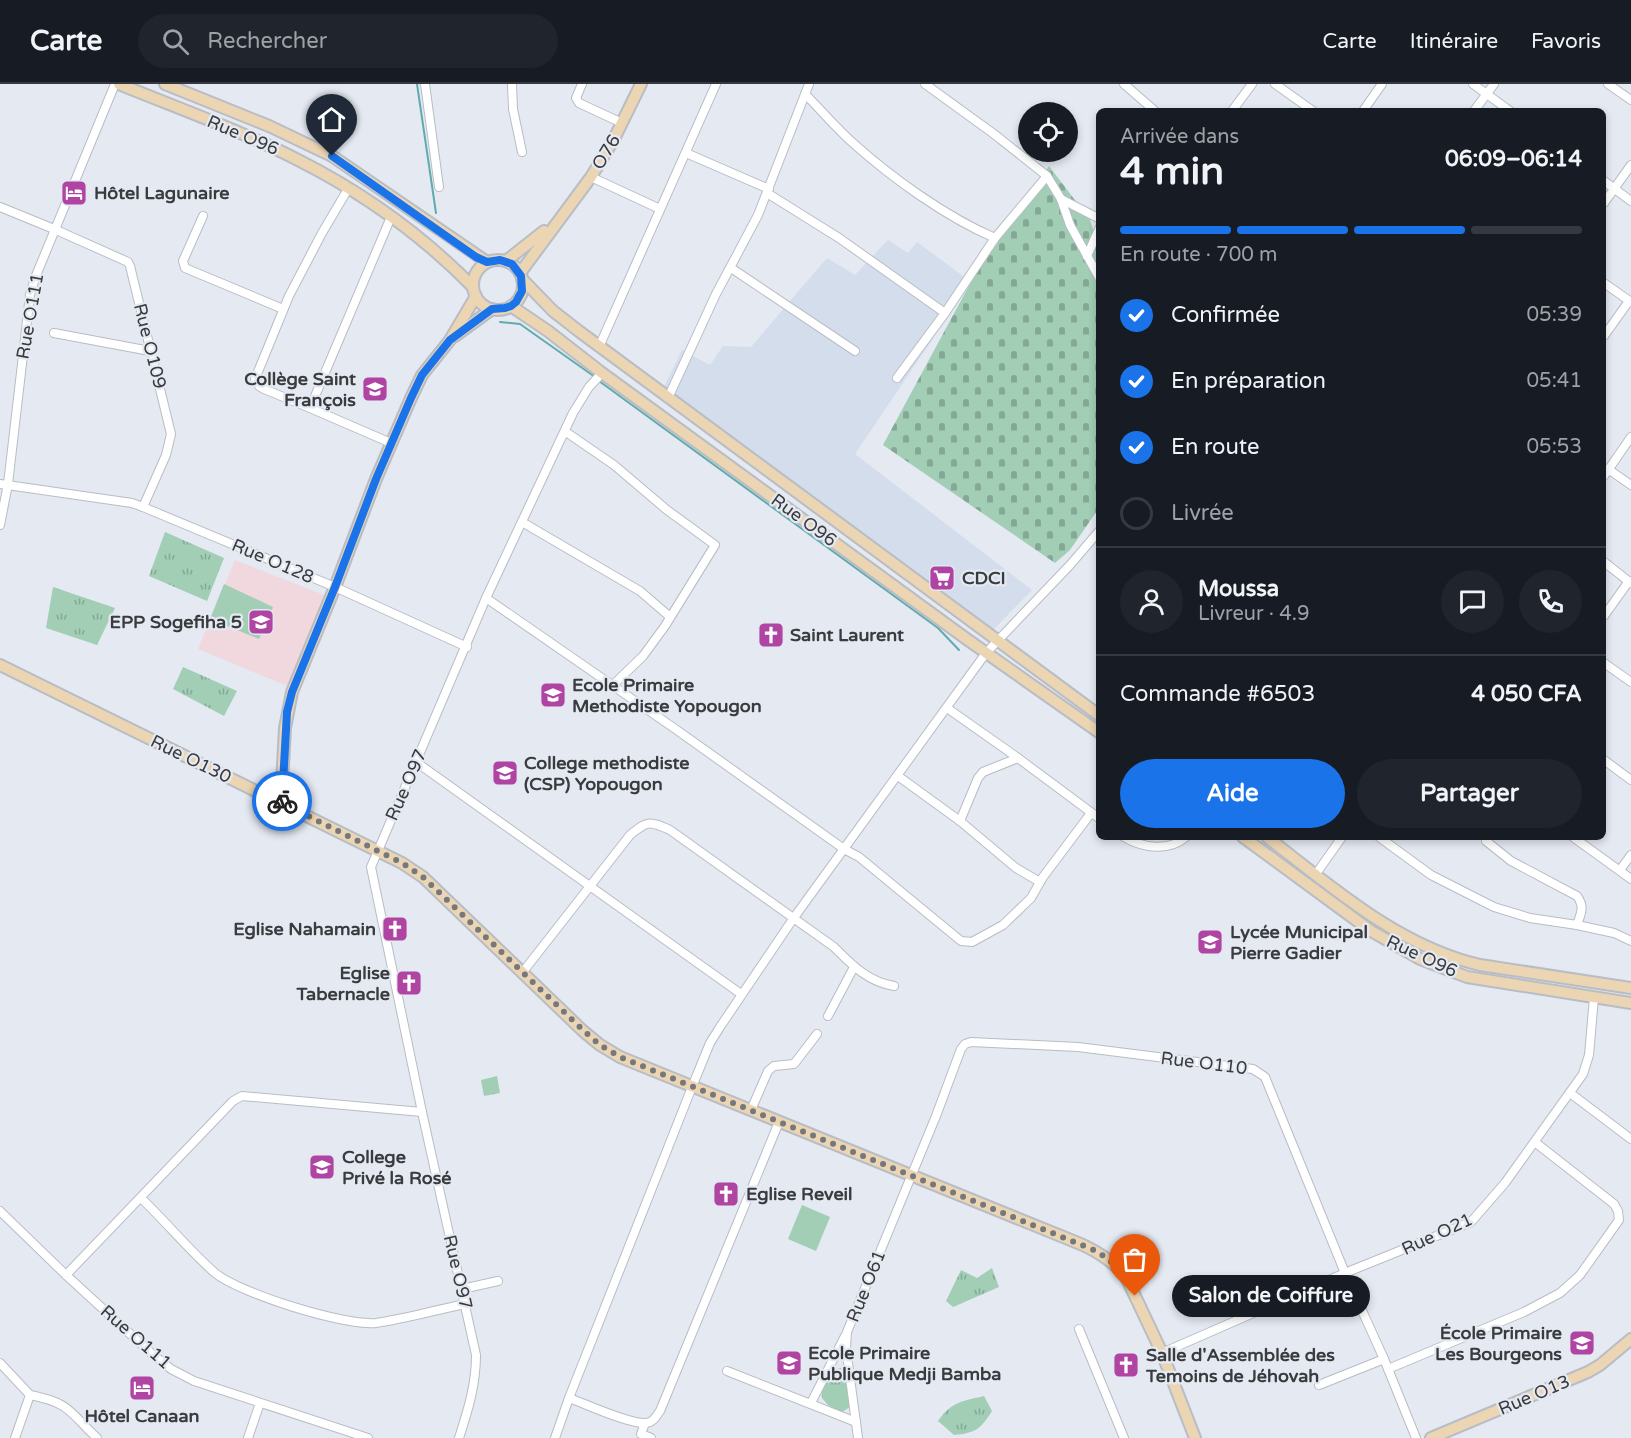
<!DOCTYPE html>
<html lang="fr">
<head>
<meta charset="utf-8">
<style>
	body { margin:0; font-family:"Varela Round",sans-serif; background:#20242c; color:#f1f3f6; height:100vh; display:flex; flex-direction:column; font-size:22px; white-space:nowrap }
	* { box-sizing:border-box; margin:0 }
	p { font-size:20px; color:#9ea1a6 }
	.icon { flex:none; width:33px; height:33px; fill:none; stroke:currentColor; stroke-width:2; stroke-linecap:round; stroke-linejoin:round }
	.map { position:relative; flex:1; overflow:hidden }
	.sheet { position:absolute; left:1096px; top:24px; width:510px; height:732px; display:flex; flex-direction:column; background:#171b24; border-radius:9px; box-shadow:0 3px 9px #0003 }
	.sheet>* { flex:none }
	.tools { position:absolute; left:1018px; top:18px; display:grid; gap:12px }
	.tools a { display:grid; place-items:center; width:60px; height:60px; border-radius:50%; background:#171b24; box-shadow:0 3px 9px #0003; font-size:30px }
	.pin { position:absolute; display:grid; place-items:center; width:51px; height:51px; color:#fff; margin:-62px -26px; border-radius:50% 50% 50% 0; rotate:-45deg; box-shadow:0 0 6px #0007 }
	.pin .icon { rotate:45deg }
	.courier { position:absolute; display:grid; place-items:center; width:60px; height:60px; margin:-30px; border:4px solid #1a73e8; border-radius:50%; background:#fff; color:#222; box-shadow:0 2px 8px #0007 }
	.bubble { position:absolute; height:42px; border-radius:21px; background:#171b24; box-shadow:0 3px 9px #0003; font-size:20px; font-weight:700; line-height:42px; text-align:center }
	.head em { font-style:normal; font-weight:700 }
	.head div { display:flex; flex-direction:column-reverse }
	.head { display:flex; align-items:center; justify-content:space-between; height:102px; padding:0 24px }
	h1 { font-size:39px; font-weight:700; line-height:45px }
	.bar { display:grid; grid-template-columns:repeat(4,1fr); gap:9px 6px; align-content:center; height:72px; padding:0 24px }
	.bar i { height:8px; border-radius:4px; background:#363941 }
	.bar .on { background:#1a73e8 }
	.bar p { grid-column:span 4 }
	.line { display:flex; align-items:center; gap:15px; padding:0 24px; border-top:2px solid #363941 }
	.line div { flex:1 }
	.round { display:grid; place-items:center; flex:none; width:63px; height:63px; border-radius:32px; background:#20242c }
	ol { padding:0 24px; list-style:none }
	li { display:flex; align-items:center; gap:18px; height:66px }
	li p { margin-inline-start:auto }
	li .icon { padding:6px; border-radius:50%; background:#1a73e8; color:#fff; stroke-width:4 }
	li:last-child { color:#9ea1a6 }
	li i { width:33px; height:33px; border:3px solid #363941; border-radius:50% }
	.button { display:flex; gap:12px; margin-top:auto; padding:12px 24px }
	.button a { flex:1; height:69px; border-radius:36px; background:#1a73e8; color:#fff; font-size:24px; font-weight:700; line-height:69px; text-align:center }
	.button a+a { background:#20242c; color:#f1f3f6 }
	header { display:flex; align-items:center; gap:36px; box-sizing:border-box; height:84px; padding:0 30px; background:#171b24; border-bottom:2px solid #363941 }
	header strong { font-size:28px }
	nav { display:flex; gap:33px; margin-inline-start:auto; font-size:21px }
	.search { width:420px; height:54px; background:#20242c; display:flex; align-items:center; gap:15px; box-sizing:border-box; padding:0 21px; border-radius:33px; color:#9ea1a6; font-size:22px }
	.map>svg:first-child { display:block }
	.built { fill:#d3ddec }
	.education { fill:#f1d7de }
	.grass { fill:url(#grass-tufts) }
	.cemetery { fill:url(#cemetery-stones) }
	.pitch { fill:#a1ceb5 }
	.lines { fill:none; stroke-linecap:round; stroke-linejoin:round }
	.stream { stroke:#61abad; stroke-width:2 }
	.street-casing { stroke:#b8bdc5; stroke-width:10 }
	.secondary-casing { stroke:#b8bdc5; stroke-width:14 }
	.street { stroke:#fff; stroke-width:8 }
	.secondary { stroke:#ecd5b3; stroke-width:10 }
	.done { stroke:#75787d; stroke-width:6; stroke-dasharray:0 10.8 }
	.route { stroke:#1a73e8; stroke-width:8 }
	.labels { text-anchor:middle; stroke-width:4.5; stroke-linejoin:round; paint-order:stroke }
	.street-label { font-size:18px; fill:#393b3e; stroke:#e4e9f2 }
	.poi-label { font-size:18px; font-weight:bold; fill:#393b3e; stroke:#e4e9f2; text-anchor:start }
</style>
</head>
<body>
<header>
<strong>Carte</strong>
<div class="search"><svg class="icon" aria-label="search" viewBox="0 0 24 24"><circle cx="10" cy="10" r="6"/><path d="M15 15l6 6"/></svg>Rechercher</div>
<nav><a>Carte</a><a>Itinéraire</a><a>Favoris</a></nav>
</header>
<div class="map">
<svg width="1631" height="1354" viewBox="0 0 1631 1354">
	<defs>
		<pattern id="grass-tufts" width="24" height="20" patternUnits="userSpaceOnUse" patternTransform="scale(1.5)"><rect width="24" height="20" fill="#a1ceb5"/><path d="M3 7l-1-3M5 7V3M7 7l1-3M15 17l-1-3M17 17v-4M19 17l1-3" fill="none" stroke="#84a895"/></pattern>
		<pattern id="cemetery-stones" width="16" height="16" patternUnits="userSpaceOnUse" patternTransform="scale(1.5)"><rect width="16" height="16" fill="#a1ceb5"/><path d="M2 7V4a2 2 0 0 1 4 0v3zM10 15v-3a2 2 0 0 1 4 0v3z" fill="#84a895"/></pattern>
	</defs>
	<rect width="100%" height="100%" fill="#e4e9f2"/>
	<!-- built -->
	<polygon class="built" points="888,156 908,169 917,158 971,198 855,370 1032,506 993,546 820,422 664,303 682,266 710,281 723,262 751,263 827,174 855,191"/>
	<!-- education -->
	<polygon class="education" points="235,476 324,511 290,603 198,565"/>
	<!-- grass -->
	<g class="grass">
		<polygon points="165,448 224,474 207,517 149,492"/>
		<polygon points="53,503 115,524 97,561 46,544"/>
		<polygon points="183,583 237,607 224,632 173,605"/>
		<polygon points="497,992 500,1009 484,1012 481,996"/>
		<polygon points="992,1184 999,1203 953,1223 946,1217 961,1186 977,1194"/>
		<polygon points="841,1284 846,1288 852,1316 850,1323 842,1328 829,1322 822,1314 821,1303 830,1286"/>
		<path d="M984 1312 992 1327C980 1346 975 1349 954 1351L938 1337C951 1318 963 1317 984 1312Z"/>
	</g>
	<!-- cemetery -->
	<polygon class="cemetery" points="1049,82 1090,136 1099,163 1099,424 1070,466 1055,479 883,361 971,198"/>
	<!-- pitch -->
	<g class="pitch">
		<polygon points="224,500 273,523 259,555 210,535"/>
		<polygon points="802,1121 830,1133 816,1167 788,1155"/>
	</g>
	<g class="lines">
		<!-- stream -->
		<g class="stream">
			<polyline points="417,0 436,129"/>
			<polyline points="500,238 520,240 595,293"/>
			<polyline points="599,297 938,544 959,566"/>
		</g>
		<defs>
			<g id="street">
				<polyline points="425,0 439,103"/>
				<polyline points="512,0 513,25 522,68"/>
				<polyline points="582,0 576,14 579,19 622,39"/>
				<polyline points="925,0 994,50 1047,92 1061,115 1070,141 1100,195"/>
				<polyline points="1124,0 1155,27"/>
				<polyline points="1275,0 1313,27"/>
				<polyline points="1473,0 1510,27"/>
				<polyline points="1608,0 1631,16"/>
				<path d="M805 10C821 26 836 44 853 59 892 94 946 133 995 154"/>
				<polyline points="1232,27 1252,0"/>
				<polyline points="1363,27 1382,0"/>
				<polyline points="1474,27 1494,0"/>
				<polyline points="686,69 769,105"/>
				<polyline points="591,93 660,125"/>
				<polyline points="1604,97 1631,117"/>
				<polyline points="767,109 839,154 945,229"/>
				<polyline points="1061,115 1100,135"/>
				<polyline points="1604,119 1631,81"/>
				<polyline points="0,123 54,145 128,178 130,182 171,350 166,371 143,423"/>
				<polyline points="203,132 183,177 185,184 283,225"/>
				<polyline points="391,133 310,324 391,359"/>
				<polyline points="1087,172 1100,143"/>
				<polyline points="731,184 855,267"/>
				<polyline points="1604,199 1631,218"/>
				<polyline points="54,249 150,267"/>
				<polyline points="1604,252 1629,217"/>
				<polyline points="599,263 716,0"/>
				<polyline points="897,294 945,229 995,154 1047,92"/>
				<polyline points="668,314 716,210 758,131 809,0"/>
				<polyline points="310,324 264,305 259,302 255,295 289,212 322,149 348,105"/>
				<polyline points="566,348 614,381 667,426 715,461 665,542 643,572 613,601"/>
				<polyline points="1608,385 1631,401"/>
				<polyline points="1604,392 1631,353"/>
				<polyline points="0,400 132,419 143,423 335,503 467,563"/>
				<polyline points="522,438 640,507 669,532"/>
				<polyline points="0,441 8,400 30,211 35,194 115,0"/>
				<polyline points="1604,478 1631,499"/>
				<polyline points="486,514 674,644 844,765 859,773 961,857 972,858 1003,841 1031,814 1043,793 1091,729"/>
				<polyline points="1604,532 1629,497"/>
				<polyline points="1604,579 1631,598"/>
				<polyline points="947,624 1018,674"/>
				<polyline points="1604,676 1631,696"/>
				<polyline points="416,678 741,910"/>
				<polyline points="898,692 960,737 1016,784 1040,798"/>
				<polyline points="960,737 978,694 983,688 1018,674 1100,735"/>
				<path d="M1124 753C1143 764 1168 768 1186 753"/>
				<path d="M1379 753 1431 791 1494 823 1530 834 1577 841C1581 829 1585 823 1577 812L1511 777 1486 757 1489 753"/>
				<polyline points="1573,753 1631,795"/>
				<polyline points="1620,786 1631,771"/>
				<polyline points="1316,790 1342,753"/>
				<polyline points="1577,841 1614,849 1631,857"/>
				<path d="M522 889 630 751C648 736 650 737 670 746L834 863C852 881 868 898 894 902"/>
				<polyline points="828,932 854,883"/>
				<polyline points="1570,1009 1631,1055"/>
				<polyline points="751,1026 768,987 774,982 794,980 817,950"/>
				<path d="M141 1114C166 1138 189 1166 215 1189 239 1209 344 1242 376 1239 405 1235 436 1226 465 1220"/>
				<polyline points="0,1127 66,1191 151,1269 171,1285 194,1297 368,1354"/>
				<polyline points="66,1191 233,1017 242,1012 422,1028"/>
				<polyline points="462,1205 498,1197"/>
				<polyline points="1079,1245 1124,1354"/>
				<polyline points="1162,1269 1345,1189 1471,1138 1505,1099 1583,990 1589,971 1594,914"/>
				<polyline points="0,1279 30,1311 15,1354"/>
				<polyline points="1388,1285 1524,1228 1560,1209 1580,1191 1619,1136 1618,1127 1614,1120 1536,1059"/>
				<polyline points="727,1287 856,1338"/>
				<polyline points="1319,1301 1384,1275"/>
				<path d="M30 1311C71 1319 69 1328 97 1354"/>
				<path d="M569 1314C586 1320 631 1341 646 1339 654 1338 656 1332 660 1327L779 1038"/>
				<polyline points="811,1319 845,1252"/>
				<polyline points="645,1339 641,1350 651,1354"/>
				<polyline points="248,1354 260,1319"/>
				<path d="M459 1354C468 1326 476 1301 476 1271L422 1028 371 783 486 514 573 329 589 303 602 289"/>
				<polyline points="555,1354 569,1314 692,1003 710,959 720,943 793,835 986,569 1070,481 1100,446"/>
				<polyline points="858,1354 846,1264 847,1248 936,1032 961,965 965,960 971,958 1078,963 1253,985 1265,993 1345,1189 1384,1275 1416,1354"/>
			</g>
			<g id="secondary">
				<path d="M119 0C180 25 242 47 300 77 363 109 423 152 473 203"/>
				<polyline points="165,0 269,42 332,72 487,178"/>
				<circle cx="498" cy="201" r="25"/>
				<polyline points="506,177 544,147"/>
				<polyline points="520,189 591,93 614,55 641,0"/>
				<polyline points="522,195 553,227 580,248 1100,632"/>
				<polyline points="511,222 548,247 602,289 968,556 1100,649"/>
				<polyline points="455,252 492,225"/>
				<path d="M0 581 402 779 423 793 583 947 600 961 620 973 1083 1161C1100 1169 1114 1178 1126 1193L1162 1269 1195 1354"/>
				<polyline points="281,719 285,644 292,608 335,503 376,395 411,314 422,291 450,256 476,212"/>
				<polyline points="1243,753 1371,847 1420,875 1467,893 1631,919"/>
				<path d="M1267 753C1332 803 1398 862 1480 881L1631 904"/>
				<polyline points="1431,1354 1588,1288 1600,1281 1631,1255"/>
			</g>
		</defs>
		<!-- street casing -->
		<use href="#street" class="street-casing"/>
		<!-- secondary casing -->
		<use href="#secondary" class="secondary-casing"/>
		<!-- street -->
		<use href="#street" class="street"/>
		<!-- secondary -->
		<use href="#secondary" class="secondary"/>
	</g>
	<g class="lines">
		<!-- done -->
		<path class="done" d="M282 717V719L402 779 423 793 584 947 600 961 620 973 1094 1166C1116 1179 1124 1188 1135 1212"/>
		<!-- route -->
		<polyline class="route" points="282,717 287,628 292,608 335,503 376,395 411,314 422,291 450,256 492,225 505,224 511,222 516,218 522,207 521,192 512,180 500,176 487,178 476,173 332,72"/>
	</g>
	<!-- icons -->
	<defs>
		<symbol id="hotel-square" viewBox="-11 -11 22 22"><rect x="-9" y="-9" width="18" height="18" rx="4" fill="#b044a3" stroke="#e4e9f2"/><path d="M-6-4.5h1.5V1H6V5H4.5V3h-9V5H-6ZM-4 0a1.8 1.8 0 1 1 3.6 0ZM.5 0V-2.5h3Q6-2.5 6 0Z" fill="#fff"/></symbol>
		<symbol id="school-square" viewBox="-11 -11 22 22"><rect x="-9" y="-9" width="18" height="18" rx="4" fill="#b044a3" stroke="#e4e9f2"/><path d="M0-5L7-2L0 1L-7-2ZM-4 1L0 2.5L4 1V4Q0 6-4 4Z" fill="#fff"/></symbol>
		<symbol id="supermarket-square" viewBox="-11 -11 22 22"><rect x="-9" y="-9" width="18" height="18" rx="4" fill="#b044a3" stroke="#e4e9f2"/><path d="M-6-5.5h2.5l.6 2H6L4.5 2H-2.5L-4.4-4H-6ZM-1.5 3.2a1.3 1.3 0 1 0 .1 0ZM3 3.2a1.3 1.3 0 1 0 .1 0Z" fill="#fff"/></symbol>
		<symbol id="church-square" viewBox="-11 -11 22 22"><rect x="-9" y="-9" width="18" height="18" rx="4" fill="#b044a3" stroke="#e4e9f2"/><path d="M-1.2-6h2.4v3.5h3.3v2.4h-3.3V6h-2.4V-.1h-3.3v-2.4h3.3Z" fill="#fff"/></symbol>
	</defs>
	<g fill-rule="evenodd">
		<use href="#hotel-square" x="59" y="94" width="30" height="30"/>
		<use href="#school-square" x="360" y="290" width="30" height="30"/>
		<use href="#supermarket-square" x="927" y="479" width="30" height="30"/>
		<use href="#school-square" x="246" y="523" width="30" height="30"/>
		<use href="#church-square" x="756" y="536" width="30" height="30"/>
		<use href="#school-square" x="538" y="596" width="30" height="30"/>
		<use href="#school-square" x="490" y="674" width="30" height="30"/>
		<use href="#church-square" x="380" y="830" width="30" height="30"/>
		<use href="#school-square" x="1195" y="843" width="30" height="30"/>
		<use href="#church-square" x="394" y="884" width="30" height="30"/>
		<use href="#school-square" x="307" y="1068" width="30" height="30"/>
		<use href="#church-square" x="711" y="1095" width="30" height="30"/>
		<use href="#school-square" x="1567" y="1244" width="30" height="30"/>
		<use href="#school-square" x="774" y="1264" width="30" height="30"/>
		<use href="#church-square" x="1111" y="1266" width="30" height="30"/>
		<use href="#hotel-square" x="127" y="1289" width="30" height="30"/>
	</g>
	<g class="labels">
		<!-- street labels -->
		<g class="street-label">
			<text transform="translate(243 51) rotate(23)" y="6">Rue O96</text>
			<text transform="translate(606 68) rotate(-59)" y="6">O76</text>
			<text transform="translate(30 232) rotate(-80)" y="6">Rue O111</text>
			<text transform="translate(150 262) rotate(76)" y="6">Rue O109</text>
			<text transform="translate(804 436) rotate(36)" y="6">Rue O96</text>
			<text transform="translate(273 477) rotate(23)" y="6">Rue O128</text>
			<text transform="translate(191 675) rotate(26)" y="6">Rue O130</text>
			<text transform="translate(406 701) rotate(-66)" y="6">Rue O97</text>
			<text transform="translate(1422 872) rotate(25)" y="6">Rue O96</text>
			<text transform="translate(1204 979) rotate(7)" y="6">Rue O110</text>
			<text transform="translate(1437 1150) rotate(-25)" y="6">Rue O21</text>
			<text transform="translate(458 1188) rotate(77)" y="6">Rue O97</text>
			<text transform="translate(866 1202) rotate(-68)" y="6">Rue O61</text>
			<text transform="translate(136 1253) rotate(41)" y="6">Rue O111</text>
			<text transform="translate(1534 1311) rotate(-23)" y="6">Rue O13</text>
		</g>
		<!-- poi labels -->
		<g class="poi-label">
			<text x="94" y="115">Hôtel Lagunaire</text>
			<text x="356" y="301" text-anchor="end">Collège Saint<tspan x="356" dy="21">François</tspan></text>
			<text x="962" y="500">CDCI</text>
			<text x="242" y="544" text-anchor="end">EPP Sogefiha 5</text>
			<text x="790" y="557">Saint Laurent</text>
			<text x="572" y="607">Ecole Primaire<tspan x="572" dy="21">Methodiste Yopougon</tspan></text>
			<text x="524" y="685">College methodiste<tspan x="524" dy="21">(CSP) Yopougon</tspan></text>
			<text x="376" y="851" text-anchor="end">Eglise Nahamain</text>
			<text x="1230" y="854">Lycée Municipal<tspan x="1230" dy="21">Pierre Gadier</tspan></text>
			<text x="390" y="895" text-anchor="end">Eglise<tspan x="390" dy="21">Tabernacle</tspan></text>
			<text x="342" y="1079">College<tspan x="342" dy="21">Privé la Rosé</tspan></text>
			<text x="746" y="1116">Eglise Reveil</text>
			<text x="1562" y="1255" text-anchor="end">École Primaire<tspan x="1562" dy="21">Les Bourgeons</tspan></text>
			<text x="808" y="1275">Ecole Primaire<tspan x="808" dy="21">Publique Medji Bamba</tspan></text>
			<text x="1146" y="1277">Salle d'Assemblée des<tspan x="1146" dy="21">Temoins de Jéhovah</tspan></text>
			<text x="142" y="1338" text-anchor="middle">Hôtel Canaan</text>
		</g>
	</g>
</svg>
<div class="tools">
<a><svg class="icon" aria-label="locate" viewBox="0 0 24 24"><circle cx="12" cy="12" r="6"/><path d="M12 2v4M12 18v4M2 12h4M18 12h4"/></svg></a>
</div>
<div class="pin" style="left:1135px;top:1212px;background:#ea580c"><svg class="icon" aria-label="bag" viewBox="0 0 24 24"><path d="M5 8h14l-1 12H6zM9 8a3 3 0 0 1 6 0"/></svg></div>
<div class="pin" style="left:332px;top:72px;background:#1f2937"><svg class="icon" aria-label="home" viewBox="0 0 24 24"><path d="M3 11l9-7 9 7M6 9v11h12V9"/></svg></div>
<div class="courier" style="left:282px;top:717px"><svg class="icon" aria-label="bike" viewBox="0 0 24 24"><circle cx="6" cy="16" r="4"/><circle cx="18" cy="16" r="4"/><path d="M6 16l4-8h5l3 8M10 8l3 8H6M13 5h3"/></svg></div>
<div class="bubble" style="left:1172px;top:1191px;width:198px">Salon de Coiffure</div>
<section class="sheet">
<div class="head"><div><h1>4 min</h1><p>Arrivée dans</p></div><em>06:09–06:14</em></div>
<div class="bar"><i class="on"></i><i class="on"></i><i class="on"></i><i></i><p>En route · 700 m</p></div>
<ol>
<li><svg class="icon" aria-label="check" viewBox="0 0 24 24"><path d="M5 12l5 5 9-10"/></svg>Confirmée<p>05:39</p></li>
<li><svg class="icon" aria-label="check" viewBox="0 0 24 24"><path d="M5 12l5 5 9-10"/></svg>En préparation<p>05:41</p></li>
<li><svg class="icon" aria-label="check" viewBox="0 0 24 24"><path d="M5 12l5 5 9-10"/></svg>En route<p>05:53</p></li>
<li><i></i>Livrée</li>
</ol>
<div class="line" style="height:108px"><a class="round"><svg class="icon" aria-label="person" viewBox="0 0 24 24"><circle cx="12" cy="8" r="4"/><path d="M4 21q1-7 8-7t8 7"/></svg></a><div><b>Moussa</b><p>Livreur · 4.9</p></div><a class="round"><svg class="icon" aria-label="chat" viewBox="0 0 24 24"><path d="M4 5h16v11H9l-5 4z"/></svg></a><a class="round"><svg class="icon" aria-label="phone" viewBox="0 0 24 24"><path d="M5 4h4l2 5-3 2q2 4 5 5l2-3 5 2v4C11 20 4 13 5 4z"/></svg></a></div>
<div class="line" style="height:78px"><div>Commande #6503</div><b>4 050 CFA</b></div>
<div class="button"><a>Aide</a><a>Partager</a></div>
</section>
</div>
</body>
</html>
